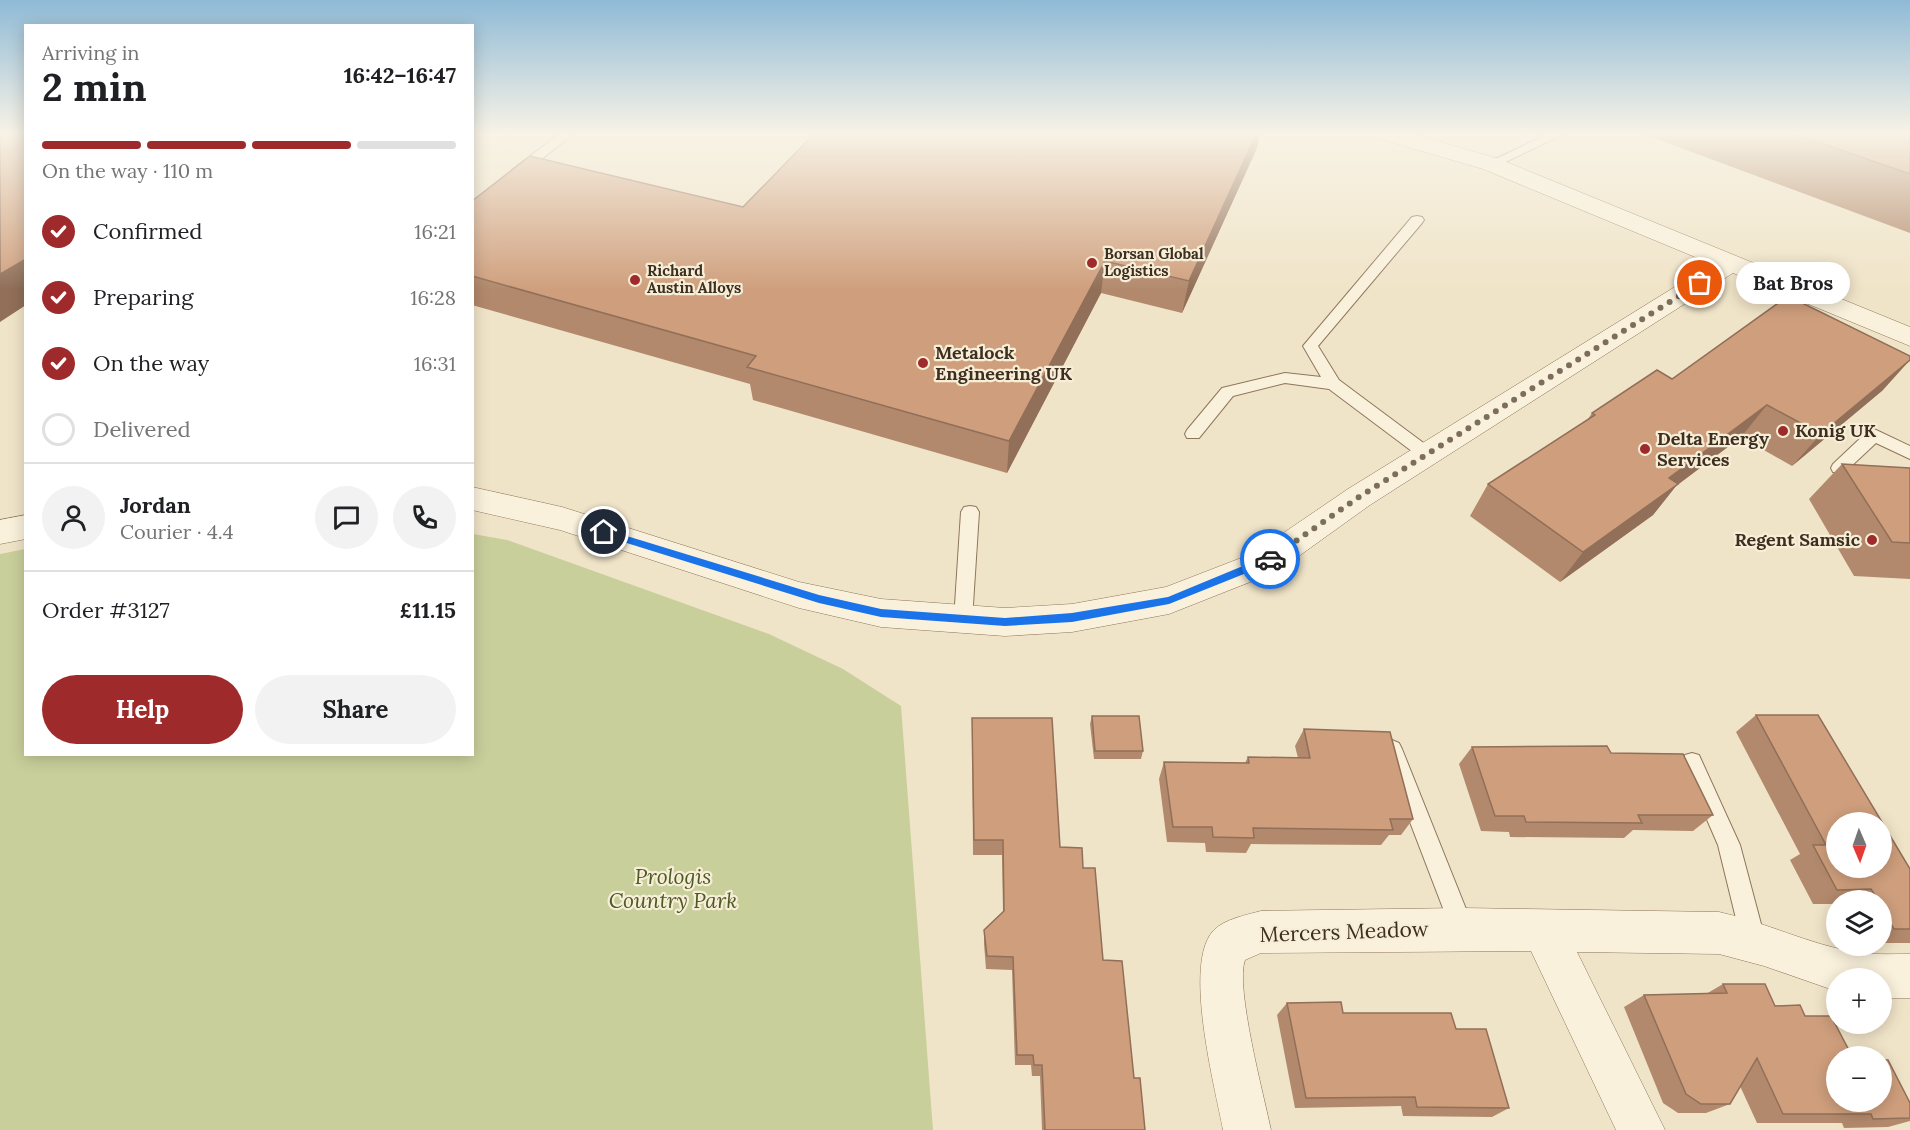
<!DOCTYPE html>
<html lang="en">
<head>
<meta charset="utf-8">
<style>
	body { margin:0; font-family:Lora,serif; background:#f2f2f2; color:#202124; height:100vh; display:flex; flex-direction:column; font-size:22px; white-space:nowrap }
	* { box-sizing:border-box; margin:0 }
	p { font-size:20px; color:#757577 }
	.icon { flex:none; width:33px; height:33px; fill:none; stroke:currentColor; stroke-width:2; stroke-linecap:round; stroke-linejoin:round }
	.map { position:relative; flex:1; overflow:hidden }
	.drawer { position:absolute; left:24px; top:24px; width:450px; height:732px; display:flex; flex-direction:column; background:#fff; border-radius:0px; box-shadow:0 3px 15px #0003 }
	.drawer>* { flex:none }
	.needle { width:39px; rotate:178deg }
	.controls { position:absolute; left:1826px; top:812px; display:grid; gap:12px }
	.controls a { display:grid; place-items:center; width:66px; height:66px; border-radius:50%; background:#fff; box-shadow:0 3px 15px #0003; font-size:30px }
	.pin { position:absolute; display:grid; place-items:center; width:51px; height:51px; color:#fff; margin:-26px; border:3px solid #fff; border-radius:50%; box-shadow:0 2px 6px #0007 }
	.courier { position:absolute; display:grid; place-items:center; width:60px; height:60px; margin:-30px; border:4px solid #1a73e8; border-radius:50%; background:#fff; color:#222; box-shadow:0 2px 8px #0007 }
	.bubble { position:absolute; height:42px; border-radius:21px; background:#fff; box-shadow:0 3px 15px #0003; font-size:20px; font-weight:800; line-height:42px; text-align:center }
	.overview em { font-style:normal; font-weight:800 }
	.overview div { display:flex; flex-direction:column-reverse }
	.overview { display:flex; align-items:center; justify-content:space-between; height:102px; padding:0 18px }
	h1 { font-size:39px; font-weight:800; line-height:45px }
	.bar { display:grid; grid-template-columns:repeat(4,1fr); gap:9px 6px; align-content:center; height:72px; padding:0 18px }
	.bar i { height:8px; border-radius:4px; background:#e0e0e0 }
	.bar .selected { background:#9e2a2b }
	.bar p { grid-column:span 4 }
	.line { display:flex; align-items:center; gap:15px; padding:0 18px; border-top:2px solid #e0e0e0 }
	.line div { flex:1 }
	.round { display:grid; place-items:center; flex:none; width:63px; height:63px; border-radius:32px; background:#f2f2f2 }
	ol { padding:0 18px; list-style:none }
	li { display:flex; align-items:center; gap:18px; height:66px }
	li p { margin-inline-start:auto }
	li .icon { padding:6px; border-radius:50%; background:#9e2a2b; color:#fff; stroke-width:4 }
	li:last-child { color:#757577 }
	li i { width:33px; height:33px; border:3px solid #e0e0e0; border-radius:50% }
	.primary-button { display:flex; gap:12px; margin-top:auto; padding:12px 18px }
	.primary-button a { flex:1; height:69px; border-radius:36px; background:#9e2a2b; color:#fff; font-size:24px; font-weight:800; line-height:69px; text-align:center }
	.primary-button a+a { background:#f2f2f2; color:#202124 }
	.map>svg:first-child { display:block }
	.green { fill:#c9cf9b }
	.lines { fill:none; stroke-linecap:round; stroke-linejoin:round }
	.lane-casing { stroke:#8d765c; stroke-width:2 }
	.street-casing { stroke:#8d765c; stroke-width:1 }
	.lane { fill:#faf1dc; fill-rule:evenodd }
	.street { fill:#faf1dc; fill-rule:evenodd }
	.wall { fill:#b2896c }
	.shaded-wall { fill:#916f58 }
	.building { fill:#cf9f7d; stroke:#916f58; stroke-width:1.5; fill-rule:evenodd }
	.route { fill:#1a73e8 }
	.done { stroke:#7c6e5b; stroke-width:6; stroke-dasharray:0 10.8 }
	.poi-dot { fill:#9e2a2b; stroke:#f7eed8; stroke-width:2 }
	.labels { text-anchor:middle; stroke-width:4.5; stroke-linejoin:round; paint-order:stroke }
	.far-poi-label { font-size:15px; font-weight:bold; fill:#3d2e20; stroke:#f7eed8; text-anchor:start }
	.poi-label { font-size:18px; font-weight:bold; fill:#3d2e20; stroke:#f7eed8; text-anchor:start }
	.near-park-label { font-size:21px; font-style:italic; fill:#4d5a26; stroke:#f7eed8 }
	.near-street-label { font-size:21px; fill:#3d2e20; stroke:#f7eed8 }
</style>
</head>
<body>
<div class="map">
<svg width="1910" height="1130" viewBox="0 0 1910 1130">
	<rect width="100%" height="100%" fill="#f0e4c8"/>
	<!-- green -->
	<polygon class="green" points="473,534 507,540 769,634 843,669 901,706 933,1130 0,1130 0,554 25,549 26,754 472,754"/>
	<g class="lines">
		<defs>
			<g id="lane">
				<polygon points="562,132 576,132 521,175 513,175 511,172 513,169"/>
				<polygon points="1552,132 1568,132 1495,167 1487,167 1485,164"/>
				<polygon points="1417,216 1422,217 1424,220 1422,223 1318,346 1339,380 1433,450 1435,454 1433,458 1421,458 1329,389 1285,383 1233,396 1199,438 1187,438 1185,434 1187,430 1222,388 1285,373 1321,377 1303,346 1412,217"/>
				<polygon points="1874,429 1910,446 1910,459 1876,443 1845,472 1833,472 1831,468 1833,464 1868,431"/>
				<polygon points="970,506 976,507 979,512 972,620 970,625 963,628 956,625 954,620 961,512 964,507"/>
				<polygon points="1392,740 1399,743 1402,749 1474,929 1470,937 1462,941 1454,937 1382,749 1385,743"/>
				<polygon points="1692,753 1699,755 1740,845 1765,939 1761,947 1753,951 1745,947 1741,939 1718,845 1682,762 1685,755"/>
			</g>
			<g id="street">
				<polygon points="1371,132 1406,132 1499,159 1910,327 1910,346 1733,273 1370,505 1278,571 1169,614 1072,632 1005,636 881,627 799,608 560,530 472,510 472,487 562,507 799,582 881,599 1005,608 1072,604 1166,587 1254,553 1348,489 1712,264 1483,169 1374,137"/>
				<polygon points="26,515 26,539 0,544 0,520"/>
				<path d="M1462 908 1719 912C1765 922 1808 944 1854 952 1872 955 1891 954 1910 954V998H1881V978H1836V991L1764 966 1719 954 1577 952 1665 1130H1616L1531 951 1261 953 1245 960C1235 987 1264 1096 1271 1130H1223C1215 1087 1182 962 1214 930 1225 919 1246 915 1261 911Z"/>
			</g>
		</defs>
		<!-- lane casing -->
		<use href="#lane" class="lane-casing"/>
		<!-- street casing -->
		<use href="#street" class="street-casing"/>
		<!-- lane -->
		<use href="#lane" class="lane"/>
		<!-- street -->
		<use href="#street" class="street"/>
	</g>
	<!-- wall -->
	<g class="wall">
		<polygon points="816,132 1260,132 1257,148 1182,313 1101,293 1007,473 753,400 750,384 472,305 472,201 743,207"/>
		<polygon points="1638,132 1910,132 1910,233"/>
		<polygon points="1672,379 1883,390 1792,466 1741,437 1676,486 1653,515 1560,582 1470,516 1488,484 1588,419 1592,413"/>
		<polygon points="1842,464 1910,468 1910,579 1854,576 1809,499"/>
		<polygon points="1756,715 1910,869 1910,943 1881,943 1881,900 1836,900 1836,904 1813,904 1790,860 1800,854 1736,732"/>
		<polygon points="1092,716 1143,751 1141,759 1094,759 1090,724"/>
		<polygon points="972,718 1060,847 1083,868 1103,960 1134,1078 1145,1130 1042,1130 1040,1076 1032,1076 1031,1065 1015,1065 1012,970 986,969 984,944 984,930 1003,912 1002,855 973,855"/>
		<polygon points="1304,729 1413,819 1401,835 1389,835 1381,845 1251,844 1246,853 1206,852 1205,843 1167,842 1159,779 1164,762 1245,763 1248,757 1298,758 1295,746"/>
		<polygon points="1472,747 1611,753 1713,815 1693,831 1633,830 1624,838 1510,837 1509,832 1481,831 1459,764"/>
		<polygon points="1723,984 1775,1006 1805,1016 1836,1056 1910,1103 1910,1121 1888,1127 1844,1128 1842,1123 1757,1123 1740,1086 1730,1104 1706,1113 1678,1113 1663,1103 1624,1007 1644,995 1706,994"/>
		<polygon points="1287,1003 1343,1013 1456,1029 1509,1108 1492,1117 1403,1116 1401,1106 1295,1108 1277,1015"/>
	</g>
	<!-- shaded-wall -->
	<g class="shaded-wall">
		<polygon points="1257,132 1260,132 1257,148 1182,313 1189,281"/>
		<polygon points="26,259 26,305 0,322 0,274"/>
		<polygon points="1105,261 1101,293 1007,473 1009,441"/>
		<polygon points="1910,360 1883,390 1792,466 1821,434"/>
		<polygon points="1767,405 1741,437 1676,486 1653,515 1560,582 1583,552 1669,478"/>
	</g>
	<!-- building -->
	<g class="building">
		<polygon points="0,132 26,132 26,259 0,274"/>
		<polygon points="816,132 1257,132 1189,281 1105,261 1009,441 747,367 756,356 472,276 472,201 530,156 743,207"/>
		<polygon points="1789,132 1910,132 1910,174"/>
		<polygon points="1788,296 1910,356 1910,360 1821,434 1767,405 1669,478 1678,484 1583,552 1488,484 1595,415 1592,413 1657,370 1672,379"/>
		<polygon points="1842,464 1910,468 1910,543 1892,542"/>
		<path d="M1756 715H1818L1910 869V929H1894L1881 906V900H1878L1871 889 1837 890 1813 845H1826ZM1836 822H1881V867H1836Z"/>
		<polygon points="1092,716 1139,716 1143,751 1095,751"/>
		<polygon points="972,718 1052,718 1060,847 1082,848 1083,868 1095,868 1103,960 1122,961 1134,1078 1140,1078 1145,1130 1045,1130 1042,1065 1034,1065 1033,1055 1017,1055 1013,957 987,956 984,930 1004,911 1003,840 974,840"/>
		<polygon points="1304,729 1390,732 1413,819 1390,819 1393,830 1253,828 1254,838 1213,837 1212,827 1173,827 1164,762 1249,763 1248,757 1310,758"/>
		<polygon points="1607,746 1611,753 1683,754 1713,815 1638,815 1642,823 1526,822 1524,816 1495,816 1472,747"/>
		<polygon points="1723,984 1765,984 1775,1006 1800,1005 1805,1016 1831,1016 1852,1056 1836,1056 1836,1101 1881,1101 1881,1060 1888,1060 1910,1103 1910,1118 1873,1119 1871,1114 1783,1114 1757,1058 1730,1104 1701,1104 1686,1094 1644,995 1727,993"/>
		<polygon points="1341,1002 1343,1013 1451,1013 1456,1029 1486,1029 1509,1108 1417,1107 1415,1097 1306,1098 1287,1003"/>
	</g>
	<!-- sky -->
	<linearGradient id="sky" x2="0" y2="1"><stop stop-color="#8fbad6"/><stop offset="0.46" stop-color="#f8f3e6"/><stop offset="1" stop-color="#f8f3e6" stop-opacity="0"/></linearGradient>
	<rect width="1910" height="290" fill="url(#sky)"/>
	<!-- route -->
	<polygon class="route" points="604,529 819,595 881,609 1005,618 1072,613 1168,597 1267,556 1270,555 1275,559 1274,562 1169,604 1072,622 1005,626 881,617 819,603 601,535 600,532"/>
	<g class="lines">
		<!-- done -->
		<polyline class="done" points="1270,559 1359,497 1700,283"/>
	</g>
	<!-- markers -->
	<g class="poi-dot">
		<circle cx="1092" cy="263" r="6"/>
		<circle cx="635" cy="280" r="6"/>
		<circle cx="923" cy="363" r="6"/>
		<circle cx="1783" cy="431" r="6"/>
		<circle cx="1645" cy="449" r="6"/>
		<circle cx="1872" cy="540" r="6"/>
	</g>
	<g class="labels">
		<!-- far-poi labels -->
		<g class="far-poi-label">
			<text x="1104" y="259">Borsan Global<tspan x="1104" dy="17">Logistics</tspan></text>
			<text x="647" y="276">Richard<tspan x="647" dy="17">Austin Alloys</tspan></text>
		</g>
		<!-- poi labels -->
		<g class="poi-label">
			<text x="935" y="359">Metalock<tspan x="935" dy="21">Engineering UK</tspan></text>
			<text x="1795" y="437">Konig UK</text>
			<text x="1657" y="445">Delta Energy<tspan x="1657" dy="21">Services</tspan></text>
			<text x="1860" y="546" text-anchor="end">Regent Samsic</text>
		</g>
		<!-- near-park labels -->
		<g class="near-park-label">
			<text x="673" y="884">Prologis<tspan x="673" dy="24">Country Park</tspan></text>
		</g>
		<!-- near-street labels -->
		<g class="near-street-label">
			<text transform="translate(1344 932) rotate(-2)" y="7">Mercers Meadow</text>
		</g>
	</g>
</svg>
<div class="controls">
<a><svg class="needle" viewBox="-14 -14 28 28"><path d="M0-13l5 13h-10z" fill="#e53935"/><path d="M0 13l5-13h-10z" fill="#757577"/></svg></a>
<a><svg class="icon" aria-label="layers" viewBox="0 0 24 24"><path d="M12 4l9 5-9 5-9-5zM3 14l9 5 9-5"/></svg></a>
<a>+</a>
<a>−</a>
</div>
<div class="pin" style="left:1700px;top:283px;background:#ea580c"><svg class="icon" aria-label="bag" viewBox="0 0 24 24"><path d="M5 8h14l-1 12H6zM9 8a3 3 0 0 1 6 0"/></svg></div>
<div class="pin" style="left:604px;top:532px;background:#1f2937"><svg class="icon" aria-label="home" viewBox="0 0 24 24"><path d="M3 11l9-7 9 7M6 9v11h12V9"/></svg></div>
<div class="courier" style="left:1270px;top:559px"><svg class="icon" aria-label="car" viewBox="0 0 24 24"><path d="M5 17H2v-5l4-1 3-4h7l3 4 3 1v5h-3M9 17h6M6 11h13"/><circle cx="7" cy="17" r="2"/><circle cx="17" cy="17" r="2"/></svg></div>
<div class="bubble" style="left:1736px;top:262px;width:114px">Bat Bros</div>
<section class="drawer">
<div class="overview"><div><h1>2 min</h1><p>Arriving in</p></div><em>16:42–16:47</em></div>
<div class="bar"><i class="selected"></i><i class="selected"></i><i class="selected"></i><i></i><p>On the way · 110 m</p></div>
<ol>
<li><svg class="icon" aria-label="check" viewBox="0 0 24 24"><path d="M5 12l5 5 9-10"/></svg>Confirmed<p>16:21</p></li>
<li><svg class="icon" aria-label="check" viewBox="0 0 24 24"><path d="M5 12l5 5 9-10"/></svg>Preparing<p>16:28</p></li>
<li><svg class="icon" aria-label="check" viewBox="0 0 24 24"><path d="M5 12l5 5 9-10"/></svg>On the way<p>16:31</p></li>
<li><i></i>Delivered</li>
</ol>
<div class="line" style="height:108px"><a class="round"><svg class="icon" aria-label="person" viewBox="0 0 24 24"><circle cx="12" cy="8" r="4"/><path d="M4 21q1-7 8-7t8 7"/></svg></a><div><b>Jordan</b><p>Courier · 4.4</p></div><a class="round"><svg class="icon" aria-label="chat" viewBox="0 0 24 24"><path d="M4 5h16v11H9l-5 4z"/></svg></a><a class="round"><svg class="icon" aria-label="phone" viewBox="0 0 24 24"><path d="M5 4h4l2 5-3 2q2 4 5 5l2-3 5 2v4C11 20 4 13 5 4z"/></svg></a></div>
<div class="line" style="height:78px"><div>Order #3127</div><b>£11.15</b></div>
<div class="primary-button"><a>Help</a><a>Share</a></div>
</section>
</div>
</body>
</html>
